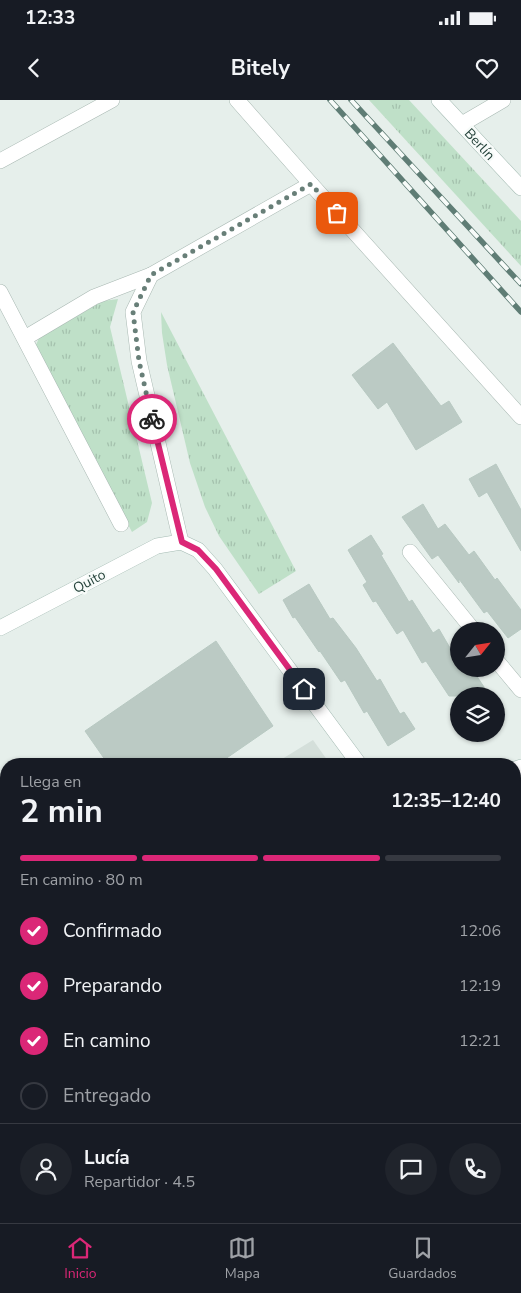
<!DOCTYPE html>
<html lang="es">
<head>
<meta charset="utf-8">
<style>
	body { margin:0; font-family:"Nunito Sans",sans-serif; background:#20242c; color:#f1f3f6; height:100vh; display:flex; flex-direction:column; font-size:19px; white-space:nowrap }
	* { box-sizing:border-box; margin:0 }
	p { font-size:16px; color:#9ea1a6 }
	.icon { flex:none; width:28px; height:28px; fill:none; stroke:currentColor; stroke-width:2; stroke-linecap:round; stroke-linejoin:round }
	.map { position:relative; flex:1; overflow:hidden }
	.sheet { position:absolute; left:0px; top:658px; width:521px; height:466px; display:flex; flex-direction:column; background:#171b24; border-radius:20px 20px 0 0; box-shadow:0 1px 4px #0004 }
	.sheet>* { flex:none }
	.needle { width:32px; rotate:60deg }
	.fabs { position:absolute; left:450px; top:522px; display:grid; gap:10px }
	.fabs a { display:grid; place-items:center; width:55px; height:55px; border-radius:50%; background:#171b24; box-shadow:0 1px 4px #0004; font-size:25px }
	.pin { position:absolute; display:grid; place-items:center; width:42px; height:42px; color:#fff; margin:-21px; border-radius:10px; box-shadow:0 2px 8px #0006 }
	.courier { position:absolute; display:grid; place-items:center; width:50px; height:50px; margin:-25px; border:4px solid #db2777; border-radius:50%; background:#fff; color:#222; box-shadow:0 1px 6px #0007 }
	.headline em { font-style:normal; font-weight:700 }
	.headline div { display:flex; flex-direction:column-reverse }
	.headline { display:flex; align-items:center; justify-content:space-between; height:85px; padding:0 20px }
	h1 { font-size:32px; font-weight:700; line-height:38px }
	.bar { display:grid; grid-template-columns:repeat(4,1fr); gap:8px 5px; align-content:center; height:60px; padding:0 20px }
	.bar i { height:6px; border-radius:4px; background:#363941 }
	.bar .active { background:#db2777 }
	.bar p { grid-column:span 4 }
	.line { display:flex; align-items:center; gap:12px; padding:0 20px; border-top:1px solid #363941 }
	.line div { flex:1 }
	.round { display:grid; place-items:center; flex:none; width:52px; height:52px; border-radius:26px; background:#20242c }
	ol { padding:0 20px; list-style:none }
	li { display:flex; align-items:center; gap:15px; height:55px }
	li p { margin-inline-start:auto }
	li .icon { padding:5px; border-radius:50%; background:#db2777; color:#fff; stroke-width:4 }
	li:last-child { color:#9ea1a6 }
	li i { width:28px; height:28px; border:2px solid #363941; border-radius:50% }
	.status { display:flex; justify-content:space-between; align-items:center; height:35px; padding:0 25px; background:#171b24; direction:ltr }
	.status svg { height:14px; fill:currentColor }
	header { display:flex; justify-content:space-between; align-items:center; height:65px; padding:0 20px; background:#171b24; font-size:22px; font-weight:700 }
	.dock { display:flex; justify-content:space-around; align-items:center; height:70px; border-top:1px solid #363941; background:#171b24; font-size:14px; color:#9ea1a6 }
	.dock a { display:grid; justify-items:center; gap:2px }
	.dock .active { color:#db2777 }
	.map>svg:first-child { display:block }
	.built { fill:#d4dfda }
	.grass { fill:url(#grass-tufts) }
	.building { fill:#bbcac4; stroke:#b8c9c2 }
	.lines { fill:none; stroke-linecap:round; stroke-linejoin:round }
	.street-casing { stroke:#a8b8b2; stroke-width:16 }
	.secondary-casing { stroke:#a4bbb3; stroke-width:16 }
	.street { stroke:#fff; stroke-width:15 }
	.secondary { stroke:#fff; stroke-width:15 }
	.rail-casing { stroke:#5f7d75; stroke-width:5.5 }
	.rail { stroke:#f7fbf9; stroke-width:4; stroke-dasharray:11; stroke-linecap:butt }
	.done { stroke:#687f78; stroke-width:5; stroke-dasharray:0 9 }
	.route { stroke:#db2777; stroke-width:6 }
	.labels { text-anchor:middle; stroke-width:4.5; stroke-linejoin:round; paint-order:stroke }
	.street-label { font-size:14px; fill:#24423a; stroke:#f7fbf9 }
</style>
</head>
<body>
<div class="status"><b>12:33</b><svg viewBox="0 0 49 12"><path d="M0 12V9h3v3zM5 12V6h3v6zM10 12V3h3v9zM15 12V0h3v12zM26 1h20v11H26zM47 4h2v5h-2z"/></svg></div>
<header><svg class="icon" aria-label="back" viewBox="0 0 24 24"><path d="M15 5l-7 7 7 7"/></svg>Bitely<svg class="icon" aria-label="heart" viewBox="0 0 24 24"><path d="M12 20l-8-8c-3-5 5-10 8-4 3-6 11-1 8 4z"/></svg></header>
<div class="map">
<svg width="521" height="1123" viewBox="0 0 521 1123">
	<defs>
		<pattern id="grass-tufts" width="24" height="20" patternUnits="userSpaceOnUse" patternTransform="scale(1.25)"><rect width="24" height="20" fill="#bfe0c8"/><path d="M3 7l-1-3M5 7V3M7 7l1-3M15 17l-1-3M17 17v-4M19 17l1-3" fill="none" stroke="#a4c1ad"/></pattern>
	</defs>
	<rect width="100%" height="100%" fill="#e6efeb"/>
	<!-- built -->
	<g class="built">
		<polygon points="313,640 330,664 274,664"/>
		<polygon points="6,830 6,1118 22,1118 12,1123 0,1122 0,833"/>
	</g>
	<!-- grass -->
	<g class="grass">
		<polygon points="369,0 409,0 521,121 521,166"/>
		<polygon points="118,199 110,227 152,403 147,422 132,432 35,247 39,238 103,201"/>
		<polygon points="161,212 296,471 259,494 219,436 205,407 190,363 167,265 162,233"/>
	</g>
	<!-- building -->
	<g class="building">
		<polygon points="393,243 441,306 449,301 462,322 416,350 387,302 378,309 352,275"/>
		<polygon points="496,364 521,410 521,451 487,392 479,397 469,379"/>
		<polygon points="423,404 438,429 445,424 469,455 474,451 495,480 497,478 521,510 521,529 508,538 487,511 484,513 459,479 459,483 438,455 432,459 402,417"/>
		<polygon points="371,435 383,454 381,455 409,502 412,500 433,533 439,529 457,560 459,560 459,569 472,569 490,596 449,596 426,561 422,563 403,530 397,534 376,501 373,502 363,485 367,482 348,450"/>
		<polygon points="309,484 330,519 333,518 356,548 377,581 380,579 400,614 404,612 415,629 388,646 367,611 364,613 345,580 341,582 320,551 319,552 295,517 293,518 283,500"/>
		<polygon points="216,541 273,626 218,664 108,664 85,631"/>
	</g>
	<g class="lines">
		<defs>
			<g id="street">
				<polyline points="237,0 311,84 521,317"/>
				<polyline points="462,24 503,0"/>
				<polyline points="0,61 112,0"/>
				<polyline points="0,192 121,424"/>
				<polyline points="25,238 94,197 151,175"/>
				<polyline points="181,442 139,261 133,212 151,175 311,84"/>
				<polyline points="410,452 474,531"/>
				<polyline points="496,560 521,590"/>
				<polyline points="515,1012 521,1009"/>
				<polyline points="317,1123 326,1118"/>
			</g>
			<g id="secondary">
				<polyline points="439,0 521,88"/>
				<polyline points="0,528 157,446 181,442 198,450 215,469 359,664"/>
				<polyline points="515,669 521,667"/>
				<polyline points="515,871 521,879"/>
			</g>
		</defs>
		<!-- street casing -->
		<use href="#street" class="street-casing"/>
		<!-- secondary casing -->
		<use href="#secondary" class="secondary-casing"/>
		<!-- street -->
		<use href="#street" class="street"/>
		<!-- secondary -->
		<use href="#secondary" class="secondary"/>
		<defs>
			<g id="rail">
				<polyline points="330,0 521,212"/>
				<polyline points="351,0 521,184"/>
			</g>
		</defs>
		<!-- rail casing -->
		<use href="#rail" class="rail-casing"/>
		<!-- rail -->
		<use href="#rail" class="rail"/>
	</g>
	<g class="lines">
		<!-- done -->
		<polyline class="done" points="152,319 139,261 133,212 151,175 311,84 337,113"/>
		<!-- route -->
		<polyline class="route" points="152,319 182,442 198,450 216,469 304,589"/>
	</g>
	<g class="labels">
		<!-- street labels -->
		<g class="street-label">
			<text transform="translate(480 44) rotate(47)" y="5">Berlín</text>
			<text transform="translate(89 481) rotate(-28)" y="5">Quito</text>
		</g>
	</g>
</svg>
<div class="fabs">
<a><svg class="needle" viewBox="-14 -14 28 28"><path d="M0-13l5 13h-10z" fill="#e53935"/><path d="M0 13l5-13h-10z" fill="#9ea1a6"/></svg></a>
<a><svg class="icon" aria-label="layers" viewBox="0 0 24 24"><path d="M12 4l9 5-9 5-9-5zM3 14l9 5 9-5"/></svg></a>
</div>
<div class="pin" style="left:337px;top:113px;background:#ea580c"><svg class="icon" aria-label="bag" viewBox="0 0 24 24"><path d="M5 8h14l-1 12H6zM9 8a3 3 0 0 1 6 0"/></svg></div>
<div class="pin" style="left:304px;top:589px;background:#1f2937"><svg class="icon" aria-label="home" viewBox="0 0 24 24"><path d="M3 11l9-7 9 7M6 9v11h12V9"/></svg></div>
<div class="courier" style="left:152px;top:319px"><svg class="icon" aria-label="bike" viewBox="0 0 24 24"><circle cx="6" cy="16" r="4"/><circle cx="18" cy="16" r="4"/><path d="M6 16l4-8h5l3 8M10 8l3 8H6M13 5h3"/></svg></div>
<section class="sheet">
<div class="headline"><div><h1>2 min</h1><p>Llega en</p></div><em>12:35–12:40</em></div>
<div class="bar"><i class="active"></i><i class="active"></i><i class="active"></i><i></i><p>En camino · 80 m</p></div>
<ol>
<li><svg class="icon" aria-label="check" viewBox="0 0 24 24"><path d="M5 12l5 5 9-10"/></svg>Confirmado<p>12:06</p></li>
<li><svg class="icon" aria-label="check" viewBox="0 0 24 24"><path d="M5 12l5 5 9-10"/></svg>Preparando<p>12:19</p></li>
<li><svg class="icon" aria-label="check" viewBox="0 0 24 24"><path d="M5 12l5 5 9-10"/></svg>En camino<p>12:21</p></li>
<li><i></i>Entregado</li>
</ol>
<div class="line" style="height:90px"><a class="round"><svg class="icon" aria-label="person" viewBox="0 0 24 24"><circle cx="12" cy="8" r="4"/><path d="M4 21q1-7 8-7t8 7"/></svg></a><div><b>Lucía</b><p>Repartidor · 4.5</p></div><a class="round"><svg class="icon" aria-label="chat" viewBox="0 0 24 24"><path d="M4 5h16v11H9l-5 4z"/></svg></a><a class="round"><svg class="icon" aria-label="phone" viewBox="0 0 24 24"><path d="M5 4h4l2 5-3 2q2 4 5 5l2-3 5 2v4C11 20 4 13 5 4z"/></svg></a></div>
</section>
</div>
<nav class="dock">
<a class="active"><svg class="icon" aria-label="home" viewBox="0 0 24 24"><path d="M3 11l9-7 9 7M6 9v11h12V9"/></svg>Inicio</a>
<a><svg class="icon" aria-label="map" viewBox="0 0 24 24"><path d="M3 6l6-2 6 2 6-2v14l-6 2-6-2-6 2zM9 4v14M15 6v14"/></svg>Mapa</a>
<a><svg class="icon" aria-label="saved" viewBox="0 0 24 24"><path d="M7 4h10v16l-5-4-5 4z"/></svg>Guardados</a>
</nav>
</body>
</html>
